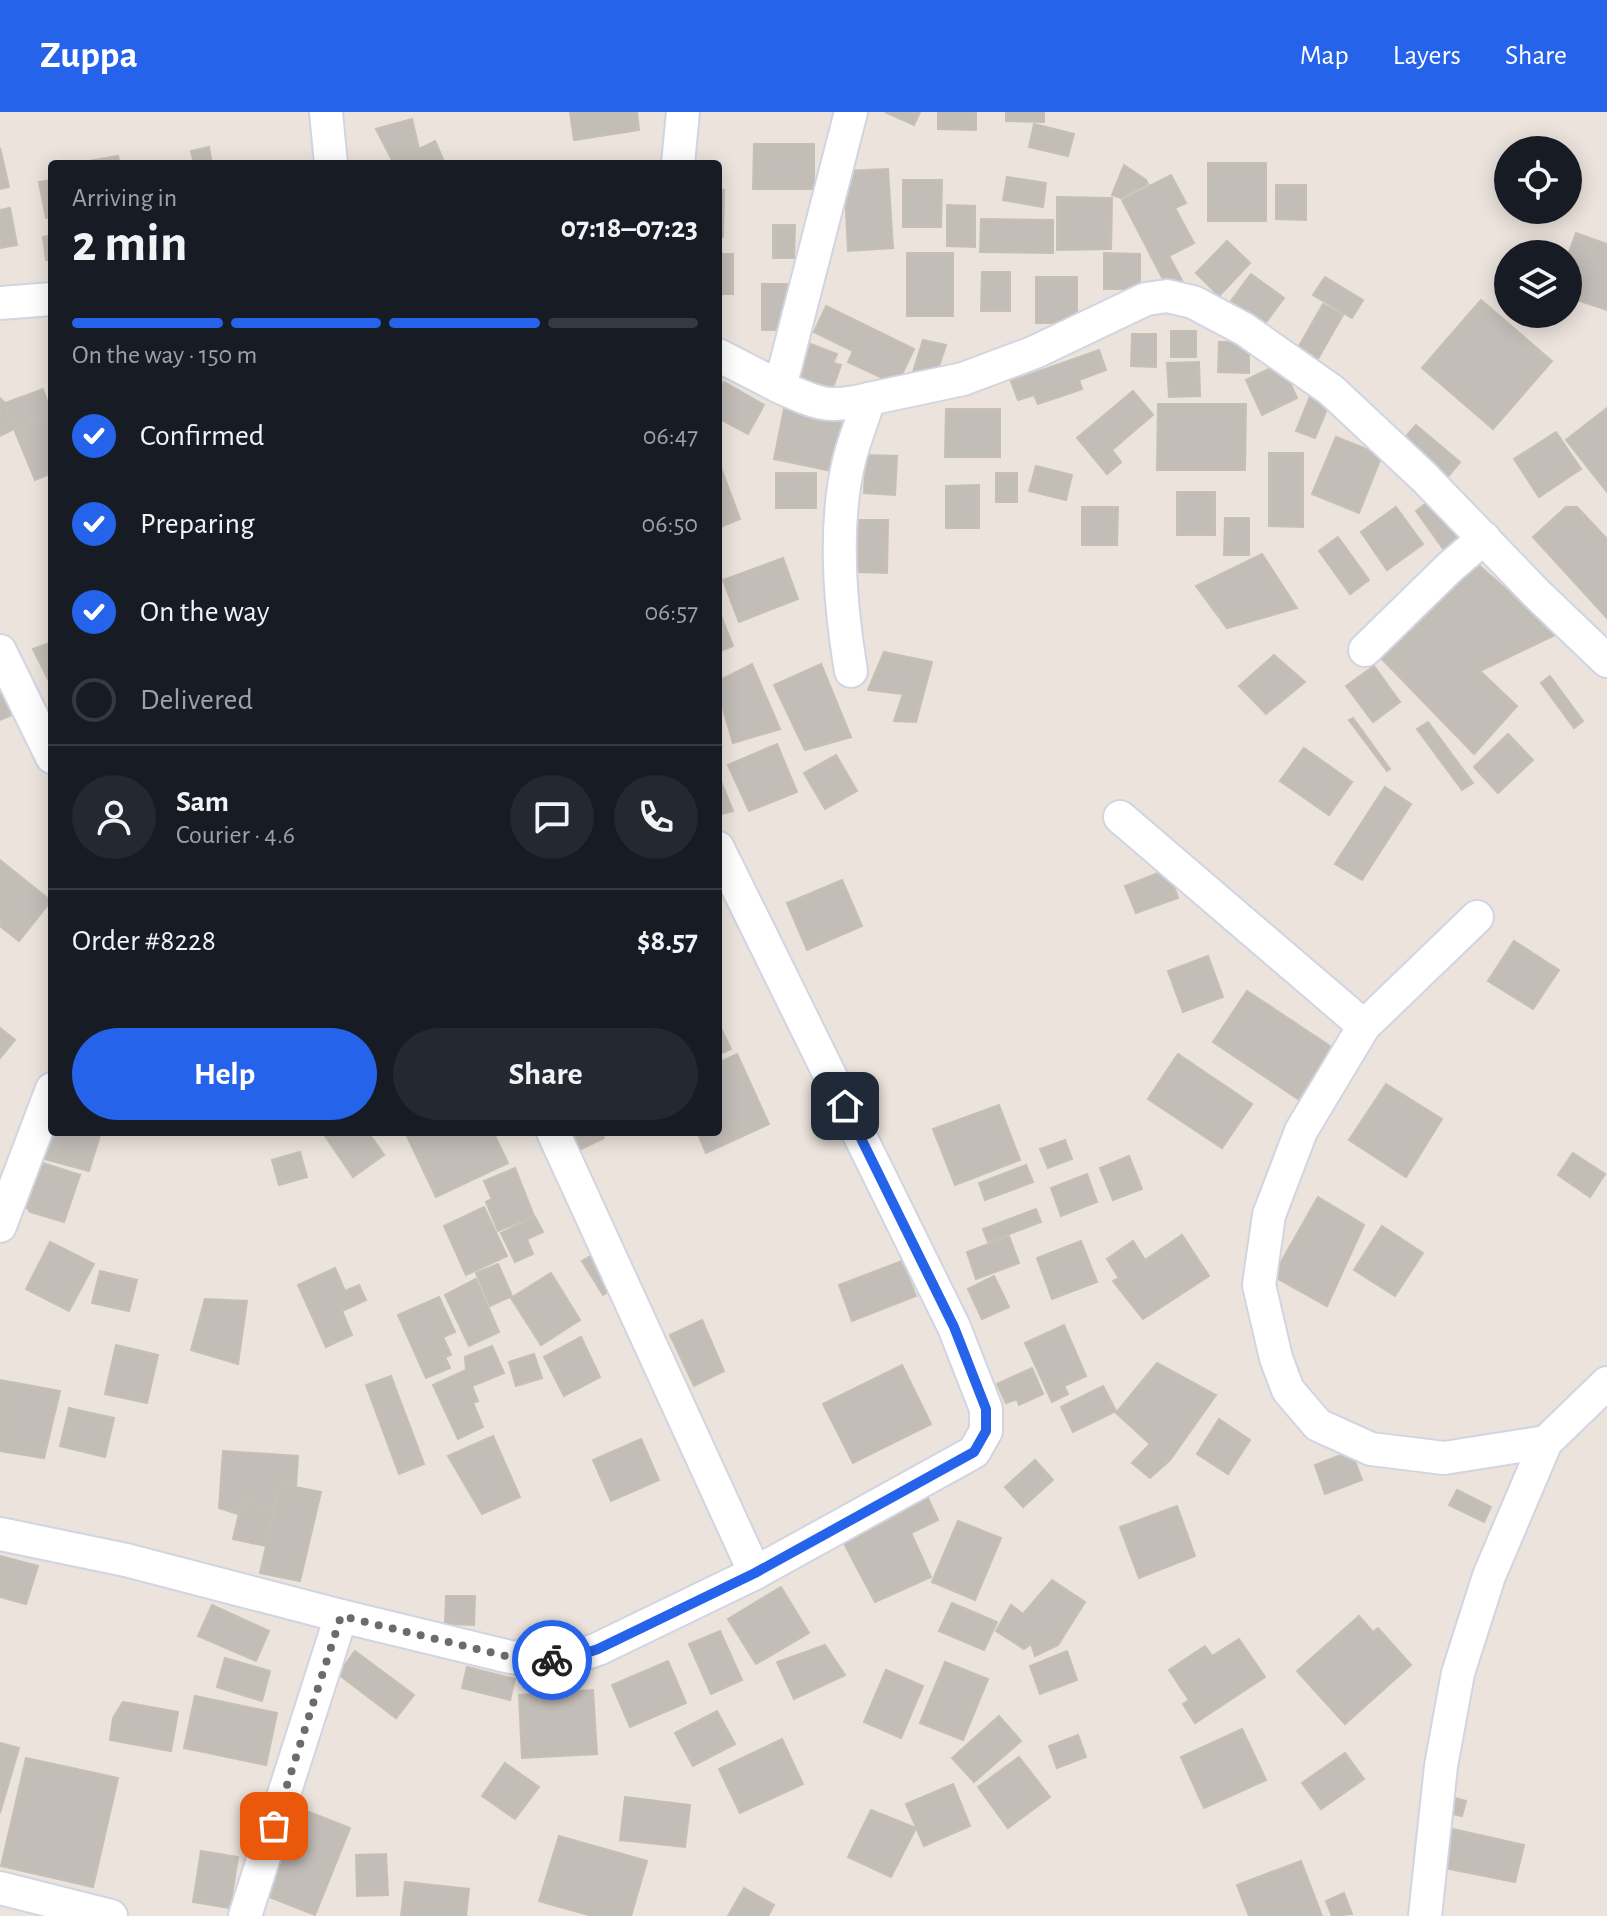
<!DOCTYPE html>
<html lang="en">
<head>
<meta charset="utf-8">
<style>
	body { margin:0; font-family:"Alegreya Sans",sans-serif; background:#242831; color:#f1f3f6; height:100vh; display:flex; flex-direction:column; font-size:30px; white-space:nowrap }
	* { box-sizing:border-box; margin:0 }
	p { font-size:26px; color:#9ea1a6 }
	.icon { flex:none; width:44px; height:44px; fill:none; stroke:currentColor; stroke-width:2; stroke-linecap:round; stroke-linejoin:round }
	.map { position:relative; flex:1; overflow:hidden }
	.side { position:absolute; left:48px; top:48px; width:674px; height:976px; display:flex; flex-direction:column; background:#171b24; border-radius:8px; box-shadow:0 4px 20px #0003 }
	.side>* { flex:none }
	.fabs { position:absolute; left:1494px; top:24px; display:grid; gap:16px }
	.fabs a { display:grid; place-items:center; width:88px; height:88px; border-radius:50%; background:#171b24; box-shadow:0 4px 20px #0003; font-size:40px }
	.pin { position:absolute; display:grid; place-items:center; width:68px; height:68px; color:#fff; margin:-34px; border-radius:16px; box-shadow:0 4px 12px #0006 }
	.courier { position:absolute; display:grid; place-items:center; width:80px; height:80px; margin:-40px; border:6px solid #2563eb; border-radius:50%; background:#fff; color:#222; box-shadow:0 2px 10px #0007 }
	.head em { font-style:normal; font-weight:600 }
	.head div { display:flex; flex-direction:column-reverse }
	.head { display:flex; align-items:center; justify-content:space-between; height:136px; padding:0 24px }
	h1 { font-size:52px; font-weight:600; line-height:60px }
	.bar { display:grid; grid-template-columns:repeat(4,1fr); gap:12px 8px; align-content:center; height:96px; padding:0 24px }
	.bar i { height:10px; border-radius:6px; background:#363941 }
	.bar .current { background:#2563eb }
	.bar p { grid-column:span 4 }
	.line { display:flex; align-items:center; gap:20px; padding:0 24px; border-top:2px solid #363941 }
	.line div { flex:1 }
	.round { display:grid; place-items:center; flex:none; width:84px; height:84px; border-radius:42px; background:#242831 }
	ol { padding:0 24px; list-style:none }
	li { display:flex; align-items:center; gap:24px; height:88px }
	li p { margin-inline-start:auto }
	li .icon { padding:8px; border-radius:50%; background:#2563eb; color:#fff; stroke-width:4 }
	li:last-child { color:#9ea1a6 }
	li i { width:44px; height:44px; border:4px solid #363941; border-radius:50% }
	.cta { display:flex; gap:16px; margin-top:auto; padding:16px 24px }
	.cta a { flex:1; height:92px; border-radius:48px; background:#2563eb; color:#fff; font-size:32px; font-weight:600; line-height:92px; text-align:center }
	.cta a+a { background:#242831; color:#f1f3f6 }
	header { display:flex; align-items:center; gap:48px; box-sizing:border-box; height:112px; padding:0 40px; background:#2563eb; color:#fff }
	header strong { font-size:38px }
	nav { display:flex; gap:44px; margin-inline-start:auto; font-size:28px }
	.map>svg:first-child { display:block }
	.building { fill:#c3bdb8; stroke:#c6bfb5; stroke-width:2 }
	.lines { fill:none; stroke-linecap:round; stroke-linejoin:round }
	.minor-casing { stroke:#d1d5e2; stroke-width:36 }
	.minor { stroke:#fff; stroke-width:32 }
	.done { stroke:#6d6a68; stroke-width:8; stroke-dasharray:0 14.4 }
	.route { stroke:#2563eb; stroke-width:10 }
</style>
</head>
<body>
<header>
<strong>Zuppa</strong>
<nav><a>Map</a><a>Layers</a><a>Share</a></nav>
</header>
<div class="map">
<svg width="1607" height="1804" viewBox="0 0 1607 1804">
	<rect width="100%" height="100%" fill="#ebe3dc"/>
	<!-- building -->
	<g class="building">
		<polygon points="570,0 637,0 639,18 574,28"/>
		<polygon points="885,0 920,0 914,13"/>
		<polygon points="938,0 976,0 976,18 938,17"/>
		<polygon points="1006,0 1044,0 1044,10 1006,9"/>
		<polygon points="412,7 419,37 393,50 376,17"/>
		<polygon points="1034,12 1074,22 1068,44 1029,35"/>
		<polygon points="435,29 445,52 389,52"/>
		<polygon points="754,32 814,32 814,77 753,77"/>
		<polygon points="209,35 212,52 194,52 191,39"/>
		<polygon points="0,36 9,75 0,77"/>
		<polygon points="118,44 120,52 84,52 83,50"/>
		<rect x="1208" y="51" width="58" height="58"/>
		<polygon points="1124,53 1146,68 1148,72 1121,86 1112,83"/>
		<polygon points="888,57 893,136 848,139 844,59"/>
		<polygon points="1171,63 1186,91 1175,96 1194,131 1169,144 1184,172 1169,179 1122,88"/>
		<polygon points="1007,65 1046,71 1043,95 1003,88"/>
		<polygon points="52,68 52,106 46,106 39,70"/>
		<polygon points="903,68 942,68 941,115 903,115"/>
		<polygon points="1276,73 1306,73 1306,108 1276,107"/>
		<polygon points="718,78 724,78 723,125 718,125"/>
		<polygon points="1057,85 1112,86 1111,137 1057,138"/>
		<polygon points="947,93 975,94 975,135 947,134"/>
		<polygon points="10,96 17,133 0,136 0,98"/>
		<polygon points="981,107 1053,108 1053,141 980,140"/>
		<polygon points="773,113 795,113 794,146 773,146"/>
		<polygon points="1576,121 1607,132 1607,198 1568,185 1568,143"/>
		<polygon points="52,123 52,147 46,148 43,125"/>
		<polygon points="1227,129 1250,151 1219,184 1196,161"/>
		<rect x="907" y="141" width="46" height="63"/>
		<polygon points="1104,141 1140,142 1140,177 1104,177"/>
		<rect x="718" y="142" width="15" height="40"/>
		<polygon points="982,160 1010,160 1010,199 981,199"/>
		<polygon points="1251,162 1284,186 1258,221 1225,197"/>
		<rect x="1036" y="165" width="41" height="46"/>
		<polygon points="1325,165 1363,188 1352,206 1313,183"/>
		<polygon points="762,172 792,172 791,218 762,218"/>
		<polygon points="1481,188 1552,249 1493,317 1422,256"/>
		<polygon points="1323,192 1343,203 1311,259 1291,248"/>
		<polygon points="826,194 914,237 897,273 848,250 853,239 814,220"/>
		<rect x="1171" y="219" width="25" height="26"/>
		<polygon points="1132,222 1156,222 1156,255 1131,254"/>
		<polygon points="923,228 946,233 935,266 913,260"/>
		<polygon points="1219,230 1249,230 1249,261 1218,260"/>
		<polygon points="808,231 837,242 833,251 841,253 830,284 793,270"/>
		<polygon points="1099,238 1106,258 1079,268 1082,277 1038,292 1034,283 1018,288 1011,269"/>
		<polygon points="1199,250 1200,284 1169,285 1167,251"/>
		<polygon points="1281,251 1297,286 1262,303 1246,268"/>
		<polygon points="724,270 764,293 748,322 718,306 718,281"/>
		<polygon points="43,277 52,304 14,317 5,291"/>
		<polygon points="1313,277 1332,285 1315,326 1296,319"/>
		<polygon points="1133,279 1153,303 1112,338 1121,350 1107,362 1077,326"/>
		<polygon points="0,286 5,291 14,317 0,324"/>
		<polygon points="1158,292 1246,292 1245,358 1157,358"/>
		<polygon points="1607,296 1607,380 1566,328"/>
		<polygon points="784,297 842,309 832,359 774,347"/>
		<polygon points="946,297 1000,297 1000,345 945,345"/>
		<polygon points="52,301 52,361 35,368 14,317"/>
		<polygon points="1416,313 1460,350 1440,374 1395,337"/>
		<polygon points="1556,320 1581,357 1539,385 1514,347"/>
		<polygon points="1336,325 1382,343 1359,401 1312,382"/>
		<polygon points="1269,341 1303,341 1303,415 1269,414"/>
		<polygon points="866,343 897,344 895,383 864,381"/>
		<polygon points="720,353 740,407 718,416 718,354"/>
		<polygon points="1036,354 1072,363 1066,388 1029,379"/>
		<rect x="776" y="361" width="40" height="35"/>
		<rect x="996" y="361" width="21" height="29"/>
		<polygon points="979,373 979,416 946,416 946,374"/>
		<rect x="1177" y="380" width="38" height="43"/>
		<polygon points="1437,383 1469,426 1447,442 1416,399"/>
		<polygon points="1082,395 1118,395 1117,433 1082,433"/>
		<polygon points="1396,395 1423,432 1387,458 1361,420"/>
		<polygon points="1566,395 1577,395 1607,427 1607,506 1533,425"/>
		<polygon points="1225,406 1249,406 1249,443 1224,443"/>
		<polygon points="858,408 888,408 887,461 858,460"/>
		<polygon points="1338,425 1369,468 1350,482 1319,439"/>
		<polygon points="1262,442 1297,496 1227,516 1196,474"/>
		<polygon points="783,446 798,487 739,510 723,468"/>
		<polygon points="1474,449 1557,522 1480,559 1517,594 1474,642 1378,543"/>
		<polygon points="718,496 733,534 718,540"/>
		<polygon points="52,530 52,567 49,569 33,537"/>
		<polygon points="884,540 932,550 916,610 894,609 903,582 868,578"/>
		<polygon points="1274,543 1305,570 1266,602 1239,574"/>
		<polygon points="752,552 780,617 733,631 718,580 718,569"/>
		<polygon points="821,552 851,625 805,638 774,573"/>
		<polygon points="1374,554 1400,590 1373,610 1346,574"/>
		<polygon points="1550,564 1583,609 1574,616 1541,571"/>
		<polygon points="0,571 14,602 0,608"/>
		<polygon points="1353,606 1390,657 1387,659 1349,608"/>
		<polygon points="1428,610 1473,671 1462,678 1417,617"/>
		<polygon points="1508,622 1533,648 1498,681 1474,655"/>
		<polygon points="777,632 797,680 749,699 728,653"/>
		<polygon points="1304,636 1352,670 1329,703 1280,669"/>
		<polygon points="836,643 857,679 825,697 804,661"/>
		<polygon points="718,662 733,699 718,703"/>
		<polygon points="1385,675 1411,692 1362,768 1335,752"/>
		<polygon points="0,748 51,789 19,829 0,814"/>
		<polygon points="1168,757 1178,786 1136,801 1125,774"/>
		<polygon points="842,768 862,814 807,838 787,791"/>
		<polygon points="1514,829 1559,858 1533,897 1488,869"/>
		<polygon points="1208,844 1223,885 1183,900 1168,859"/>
		<polygon points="1247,879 1333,936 1298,987 1213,930"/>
		<polygon points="718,910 731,937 718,943"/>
		<polygon points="0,916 15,928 0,946"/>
		<polygon points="737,942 769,1012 706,1041 697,1020 718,1020 718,951"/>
		<polygon points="1178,942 1252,992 1222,1036 1148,987"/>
		<polygon points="1386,972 1442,1007 1406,1065 1349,1028"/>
		<polygon points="999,993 1020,1048 955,1073 933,1017"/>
		<polygon points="52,1020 101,1020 89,1059 37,1045"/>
		<polygon points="368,1020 384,1043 353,1065 323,1021"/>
		<polygon points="405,1020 493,1020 508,1051 436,1085"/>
		<polygon points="560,1020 601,1020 604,1026 571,1042"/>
		<polygon points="1065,1028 1072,1047 1048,1056 1040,1037"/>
		<polygon points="300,1040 307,1065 279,1073 272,1048"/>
		<polygon points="1573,1041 1605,1062 1590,1085 1558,1063"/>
		<polygon points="1129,1044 1142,1077 1113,1088 1100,1056"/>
		<polygon points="27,1046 80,1063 64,1110 30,1100 16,1081"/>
		<polygon points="1026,1053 1033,1070 985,1088 979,1071"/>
		<polygon points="515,1056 534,1104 498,1119 486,1090 492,1087 484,1069"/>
		<polygon points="1087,1062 1097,1090 1061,1104 1051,1076"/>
		<polygon points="1318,1085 1364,1113 1327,1194 1273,1164"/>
		<polygon points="484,1095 507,1144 466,1163 444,1114"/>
		<polygon points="1036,1097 1041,1110 988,1130 983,1117"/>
		<polygon points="535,1105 543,1120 527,1127 533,1142 515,1150 501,1121"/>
		<polygon points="1382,1114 1423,1141 1395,1184 1354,1158"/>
		<polygon points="1182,1123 1209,1164 1143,1207 1113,1169 1119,1166 1107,1147 1133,1129 1145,1148"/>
		<polygon points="1009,1124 1019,1151 976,1167 967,1140"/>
		<polygon points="1081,1129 1097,1170 1052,1187 1037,1146"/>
		<polygon points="50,1130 94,1152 69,1199 26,1177"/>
		<polygon points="594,1142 615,1176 603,1183 582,1149"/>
		<polygon points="902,1149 916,1184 852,1209 839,1173"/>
		<polygon points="498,1152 512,1184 490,1194 476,1161"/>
		<polygon points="335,1156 345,1179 359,1173 366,1188 342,1199 352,1223 326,1235 298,1173"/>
		<polygon points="100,1159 137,1168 129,1199 92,1191"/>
		<polygon points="551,1161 580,1208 541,1233 511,1186"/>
		<polygon points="994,1164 1009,1195 982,1207 968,1177"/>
		<polygon points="476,1167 499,1220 469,1234 445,1183"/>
		<polygon points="439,1185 455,1220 443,1225 451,1243 445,1245 450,1256 426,1266 398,1203"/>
		<polygon points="205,1187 247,1189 238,1252 191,1238"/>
		<polygon points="702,1208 724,1259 694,1274 670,1223"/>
		<polygon points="1064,1213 1086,1264 1064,1274 1068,1282 1052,1290 1025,1231"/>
		<polygon points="581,1225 600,1265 564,1284 544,1245"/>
		<polygon points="116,1233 158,1243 147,1291 105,1282"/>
		<polygon points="492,1234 504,1261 472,1274 478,1289 473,1291 483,1315 458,1327 433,1273 466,1258 465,1245"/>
		<polygon points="534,1242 542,1266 516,1274 509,1250"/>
		<polygon points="1157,1251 1216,1283 1170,1348 1150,1366 1132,1351 1150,1332 1116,1301"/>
		<polygon points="902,1253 931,1312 853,1351 823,1292"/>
		<polygon points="1032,1256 1043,1282 1019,1293 1017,1287 1006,1291 997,1272"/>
		<polygon points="391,1264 424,1352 399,1362 366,1273"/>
		<polygon points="0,1268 60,1279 44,1346 0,1339"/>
		<polygon points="1103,1274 1116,1299 1073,1320 1061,1295"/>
		<polygon points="69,1296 114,1306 105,1345 60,1334"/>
		<polygon points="1219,1307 1250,1328 1228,1362 1197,1342"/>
		<polygon points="493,1324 520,1385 482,1402 448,1344"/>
		<polygon points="641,1327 659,1368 611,1389 593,1348"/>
		<polygon points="223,1339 298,1344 296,1375 280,1372 274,1397 242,1389 238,1402 219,1396"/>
		<polygon points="1351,1339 1362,1368 1325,1382 1315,1353"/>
		<polygon points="1035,1348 1053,1368 1023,1395 1005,1375"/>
		<polygon points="280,1372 321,1380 300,1469 260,1461"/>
		<polygon points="1457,1378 1491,1395 1484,1410 1449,1393"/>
		<polygon points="927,1384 938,1408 911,1421 931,1465 875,1490 839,1422"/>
		<polygon points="242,1389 274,1397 266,1434 233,1427"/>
		<polygon points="1177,1394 1195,1444 1139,1466 1120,1415"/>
		<polygon points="958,1409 1001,1426 975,1488 932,1470"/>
		<polygon points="0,1444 38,1454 26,1492 0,1485"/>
		<polygon points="1052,1468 1085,1490 1058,1533 1035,1544 1031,1532 1024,1537 996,1519 1011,1493 1023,1502"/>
		<polygon points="781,1475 809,1521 756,1552 728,1507"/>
		<polygon points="446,1484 475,1484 474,1513 445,1512"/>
		<polygon points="952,1491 997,1510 984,1538 939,1519"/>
		<polygon points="212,1493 269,1519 256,1549 198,1524"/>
		<polygon points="1359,1504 1373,1520 1378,1516 1411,1553 1345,1612 1297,1559"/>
		<polygon points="720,1519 742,1568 711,1582 689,1532"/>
		<polygon points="1239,1527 1265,1565 1195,1611 1183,1592 1189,1588 1169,1558 1205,1534 1212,1544"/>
		<polygon points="825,1533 845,1563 794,1587 777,1550"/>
		<polygon points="355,1539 414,1583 396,1606 338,1562"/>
		<polygon points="1067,1539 1077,1568 1040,1582 1030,1554"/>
		<polygon points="225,1546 270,1559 262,1589 217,1575"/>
		<polygon points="668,1549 686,1591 630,1615 612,1573"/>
		<polygon points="945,1550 988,1567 963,1628 920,1611"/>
		<polygon points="467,1555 515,1567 510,1588 462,1576"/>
		<polygon points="886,1558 923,1574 901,1626 864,1610"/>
		<polygon points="593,1578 597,1642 522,1646 519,1583"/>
		<polygon points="195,1584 277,1601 266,1653 184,1636"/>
		<polygon points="123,1590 178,1600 171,1639 110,1628 113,1606"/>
		<polygon points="717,1599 735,1632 693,1654 675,1621"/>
		<polygon points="999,1604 1021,1629 974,1670 952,1646"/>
		<polygon points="1242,1617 1266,1668 1204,1696 1181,1645"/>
		<polygon points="1078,1623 1086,1645 1057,1656 1049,1634"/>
		<polygon points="782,1627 803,1672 740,1701 719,1657"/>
		<polygon points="0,1631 19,1636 0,1701"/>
		<polygon points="1345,1641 1364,1667 1321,1697 1302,1671"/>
		<polygon points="1019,1645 1050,1685 1008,1716 978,1675"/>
		<polygon points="26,1646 118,1666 93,1775 1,1754"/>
		<polygon points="505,1651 539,1675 515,1707 482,1684"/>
		<polygon points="953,1672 970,1714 924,1734 906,1692"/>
		<polygon points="1448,1684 1466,1689 1462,1704 1444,1700"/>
		<polygon points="625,1685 690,1693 685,1735 620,1728"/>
		<polygon points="294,1694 350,1716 315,1803 259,1781"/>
		<polygon points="871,1698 916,1716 891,1765 848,1745"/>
		<polygon points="1448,1716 1524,1733 1515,1770 1444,1756"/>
		<polygon points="559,1724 647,1749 631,1804 592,1804 539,1789"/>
		<polygon points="201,1739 238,1745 230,1796 193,1790"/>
		<polygon points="386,1742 388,1783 357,1784 356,1743"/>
		<polygon points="1301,1749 1322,1804 1249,1804 1237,1773"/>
		<polygon points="405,1770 469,1777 466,1804 401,1804"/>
		<polygon points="744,1776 774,1793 768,1804 728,1804"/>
		<polygon points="1344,1781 1352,1802 1332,1804 1326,1789"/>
	</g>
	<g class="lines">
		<defs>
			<g id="minor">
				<polyline points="326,0 331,52"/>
				<path d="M851 0 780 275C818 292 828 297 869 287"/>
				<polyline points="678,52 683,0"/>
				<polyline points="0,191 52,187"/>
				<polyline points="718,243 780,275"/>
				<polyline points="1365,538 1450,455 1484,426"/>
				<polyline points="0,539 52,645"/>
				<path d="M851 559C840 493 833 411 850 345 855 326 863 307 869 287L963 267 1035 240 1146 187 1167 184 1193 190 1244 217 1331 278 1424 365 1536 481 1607 549"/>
				<polyline points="1120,705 1364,914"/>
				<polyline points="1477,805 1364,914 1301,1019 1269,1103 1259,1173 1276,1246 1288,1278 1318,1313 1371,1337 1444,1346 1546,1330"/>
				<polyline points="553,1020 755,1461"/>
				<polyline points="0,1114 52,977"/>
				<polyline points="0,1422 126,1448 341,1504 510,1545 550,1548 575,1545 598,1537 755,1461 974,1340 986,1319 986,1297 954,1215 718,736"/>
				<polyline points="0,1776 111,1804"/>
				<polyline points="245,1804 341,1504"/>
				<polyline points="1425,1804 1441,1654 1458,1561 1489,1464 1546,1330 1607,1271"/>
			</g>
		</defs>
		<!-- minor casing -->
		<use href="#minor" class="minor-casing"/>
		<!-- minor -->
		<use href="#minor" class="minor"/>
	</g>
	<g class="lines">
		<!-- done -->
		<polyline class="done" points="274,1714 341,1504 510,1545 552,1548"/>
		<!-- route -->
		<polyline class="route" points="552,1548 575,1545 598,1537 755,1461 974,1340 986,1319 986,1297 954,1215 845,994"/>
	</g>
</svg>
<div class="fabs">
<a><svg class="icon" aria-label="locate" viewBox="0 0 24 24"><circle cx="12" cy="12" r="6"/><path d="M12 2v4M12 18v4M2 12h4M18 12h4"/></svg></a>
<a><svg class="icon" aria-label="layers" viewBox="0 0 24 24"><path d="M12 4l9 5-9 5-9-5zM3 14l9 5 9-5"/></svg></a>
</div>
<div class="pin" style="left:274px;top:1714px;background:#ea580c"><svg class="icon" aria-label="bag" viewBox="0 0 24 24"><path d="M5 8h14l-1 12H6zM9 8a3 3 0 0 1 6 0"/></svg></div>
<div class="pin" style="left:845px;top:994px;background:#1f2937"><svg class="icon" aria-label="home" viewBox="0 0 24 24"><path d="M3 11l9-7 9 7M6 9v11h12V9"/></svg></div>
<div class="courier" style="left:552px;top:1548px"><svg class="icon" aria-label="bike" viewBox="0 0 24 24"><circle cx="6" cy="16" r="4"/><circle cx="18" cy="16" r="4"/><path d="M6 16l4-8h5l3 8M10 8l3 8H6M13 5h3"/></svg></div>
<section class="side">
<div class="head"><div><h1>2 min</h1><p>Arriving in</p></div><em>07:18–07:23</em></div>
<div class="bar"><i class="current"></i><i class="current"></i><i class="current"></i><i></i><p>On the way · 150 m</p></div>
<ol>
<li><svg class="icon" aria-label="check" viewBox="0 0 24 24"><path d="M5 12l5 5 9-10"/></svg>Confirmed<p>06:47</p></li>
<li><svg class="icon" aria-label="check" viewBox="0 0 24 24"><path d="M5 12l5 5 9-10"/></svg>Preparing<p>06:50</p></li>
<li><svg class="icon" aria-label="check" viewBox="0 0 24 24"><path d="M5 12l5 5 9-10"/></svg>On the way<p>06:57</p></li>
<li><i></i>Delivered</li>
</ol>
<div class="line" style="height:144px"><a class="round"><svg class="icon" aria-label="person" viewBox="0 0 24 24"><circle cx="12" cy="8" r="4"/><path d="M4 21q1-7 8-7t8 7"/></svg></a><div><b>Sam</b><p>Courier · 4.6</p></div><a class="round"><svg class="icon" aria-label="chat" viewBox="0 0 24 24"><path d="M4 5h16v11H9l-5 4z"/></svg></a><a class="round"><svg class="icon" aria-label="phone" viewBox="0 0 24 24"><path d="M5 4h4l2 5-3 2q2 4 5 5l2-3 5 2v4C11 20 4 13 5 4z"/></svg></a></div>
<div class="line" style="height:104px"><div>Order #8228</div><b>$8.57</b></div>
<div class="cta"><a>Help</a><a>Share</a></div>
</section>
</div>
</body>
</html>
